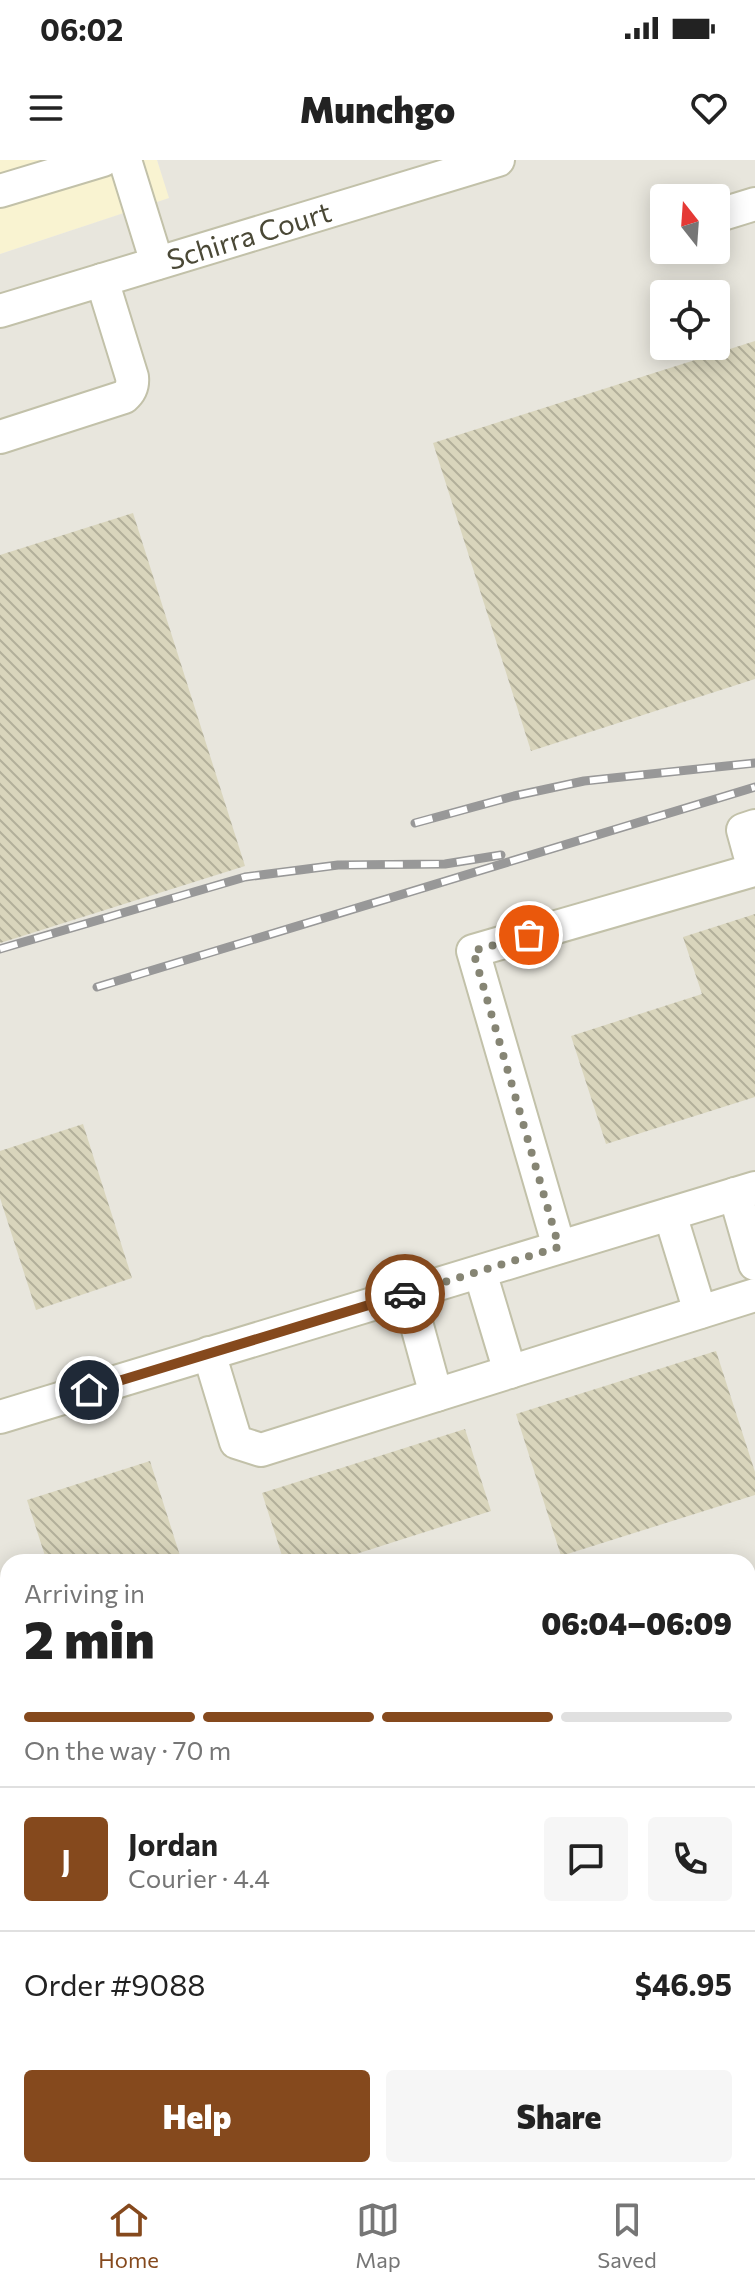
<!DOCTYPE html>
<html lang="en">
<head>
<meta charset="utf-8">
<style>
	body { margin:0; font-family:Commissioner,sans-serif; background:#f6f6f6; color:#222; height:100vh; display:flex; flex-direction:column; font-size:30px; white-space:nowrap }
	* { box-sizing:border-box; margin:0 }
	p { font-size:26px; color:#767676 }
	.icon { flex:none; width:44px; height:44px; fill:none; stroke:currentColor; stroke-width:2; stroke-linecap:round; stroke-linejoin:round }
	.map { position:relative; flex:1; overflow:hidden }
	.sheet { position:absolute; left:0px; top:1394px; width:756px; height:624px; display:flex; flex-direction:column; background:#fff; border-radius:24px 24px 0 0; box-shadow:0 4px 20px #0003 }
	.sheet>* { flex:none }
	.needle { width:52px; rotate:343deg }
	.buttons { position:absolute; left:650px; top:24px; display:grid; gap:16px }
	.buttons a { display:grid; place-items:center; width:80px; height:80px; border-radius:8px; background:#fff; box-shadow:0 4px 20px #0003; font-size:40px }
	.pin { position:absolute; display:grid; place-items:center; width:68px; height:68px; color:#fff; margin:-34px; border:4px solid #fff; border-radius:50%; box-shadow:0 2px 8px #0007 }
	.courier { position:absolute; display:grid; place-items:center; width:80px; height:80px; margin:-40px; border:6px solid #85491d; border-radius:50%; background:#fff; color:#222; box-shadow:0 2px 10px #0007 }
	.overview em { font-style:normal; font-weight:800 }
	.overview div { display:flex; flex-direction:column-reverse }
	.overview { display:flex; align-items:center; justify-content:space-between; height:136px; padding:0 24px }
	h1 { font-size:52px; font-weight:800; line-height:60px }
	.bar { display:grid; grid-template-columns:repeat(4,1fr); gap:12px 8px; align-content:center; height:96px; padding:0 24px }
	.bar i { height:10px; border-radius:6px; background:#e0e0e0 }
	.bar .current { background:#85491d }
	.bar p { grid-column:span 4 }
	.line { display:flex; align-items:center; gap:20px; padding:0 24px; border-top:2px solid #e0e0e0 }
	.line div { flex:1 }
	.round { display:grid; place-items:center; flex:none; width:84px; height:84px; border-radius:8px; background:#f6f6f6 }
	.button { display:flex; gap:16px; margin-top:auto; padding:16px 24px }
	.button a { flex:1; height:92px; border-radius:8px; background:#85491d; color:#fff; font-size:32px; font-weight:800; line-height:92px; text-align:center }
	.button a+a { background:#f6f6f6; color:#222 }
	.status { display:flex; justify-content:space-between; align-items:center; height:56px; padding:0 40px; background:#fff; direction:ltr }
	.status svg { height:22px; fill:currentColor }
	header { display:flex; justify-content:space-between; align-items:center; height:104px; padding:0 24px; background:#fff; font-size:36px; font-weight:800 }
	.dock { display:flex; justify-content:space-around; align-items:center; height:112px; border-top:2px solid #e0e0e0; background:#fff; font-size:22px; color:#767676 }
	.dock a { display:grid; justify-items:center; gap:4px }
	.dock .current { color:#85491d }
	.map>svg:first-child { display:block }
	.commercial { fill:#f9f3d1 }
	.industrial { fill:#e8e6dd; fill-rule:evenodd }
	.building { fill:url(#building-back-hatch) }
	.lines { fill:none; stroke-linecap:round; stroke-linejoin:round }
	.minor-casing { stroke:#c2c1a9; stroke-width:36 }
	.minor { stroke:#fff; stroke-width:32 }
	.rail-casing { stroke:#989898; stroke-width:9 }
	.rail { stroke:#fff; stroke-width:6; stroke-dasharray:18; stroke-linecap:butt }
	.done { stroke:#868574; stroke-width:8; stroke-dasharray:0 14.4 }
	.route { stroke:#85491d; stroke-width:10 }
	.labels { text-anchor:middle; stroke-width:7; stroke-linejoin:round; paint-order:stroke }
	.street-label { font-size:28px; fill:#4a4836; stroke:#fff }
</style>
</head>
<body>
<div class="status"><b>06:02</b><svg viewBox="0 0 49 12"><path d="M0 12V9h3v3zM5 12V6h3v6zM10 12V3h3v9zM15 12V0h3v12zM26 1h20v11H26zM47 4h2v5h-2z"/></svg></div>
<header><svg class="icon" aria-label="menu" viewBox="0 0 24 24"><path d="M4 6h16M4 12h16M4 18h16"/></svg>Munchgo<svg class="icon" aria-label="heart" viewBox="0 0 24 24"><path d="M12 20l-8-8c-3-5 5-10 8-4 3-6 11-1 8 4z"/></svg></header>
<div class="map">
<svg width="755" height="2018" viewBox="0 0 755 2018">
	<defs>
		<pattern id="building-back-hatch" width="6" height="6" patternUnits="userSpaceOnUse" patternTransform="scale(2)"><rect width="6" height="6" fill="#d9d5bc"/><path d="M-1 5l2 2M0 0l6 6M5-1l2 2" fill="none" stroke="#b2af9a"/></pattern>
	</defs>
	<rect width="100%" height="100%" fill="#f6f5e8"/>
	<!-- commercial -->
	<polygon class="commercial" points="0,0 157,0 170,38 0,94"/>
	<!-- industrial -->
	<path class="industrial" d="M157 0H755V2018H0V94L169 38ZM664 38H716V90H664ZM664 134H716V186H664ZM8 1402H748V2010H8Z"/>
	<!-- building -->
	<g class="building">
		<polygon points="755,181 755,519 531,591 433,283"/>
		<polygon points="133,353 245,706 0,783 0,395"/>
		<polygon points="755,754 755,937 606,984 571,876 702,834 683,777"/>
		<polygon points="83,964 132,1118 36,1150 0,1038 0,991"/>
		<polygon points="716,1191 755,1312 755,1335 561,1396 516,1254"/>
		<polygon points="465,1269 491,1351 331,1402 284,1402 262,1333"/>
		<polygon points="150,1301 182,1402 47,1402 27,1340"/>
		<polygon points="755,1463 755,1659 748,1661 748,1465"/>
		<polygon points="8,1710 8,1790 7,1790 0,1767 0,1712"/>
	</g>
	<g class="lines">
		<defs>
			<g id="minor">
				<polyline points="125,0 157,103"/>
				<polyline points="0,31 103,0"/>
				<polyline points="716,56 755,44"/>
				<polyline points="0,151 498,0"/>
				<path d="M0 277 124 237C131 231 133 226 132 217L102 120"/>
				<polyline points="735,1034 755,1104"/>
				<polyline points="670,1054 700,1152"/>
				<polyline points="559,1087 473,791 754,710 743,670 755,666"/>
				<polyline points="480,1112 510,1212"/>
				<polyline points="408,1133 436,1235"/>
				<polyline points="209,1193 236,1282 261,1290 755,1135"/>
				<polyline points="0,1257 755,1028"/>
				<polyline points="748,1434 755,1432"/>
				<polyline points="748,1790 755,1787"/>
				<polyline points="748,1920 755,1918"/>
				<polyline points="0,1955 8,1981"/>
				<polyline points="466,2010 474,2018"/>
				<polyline points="0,2015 18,2010"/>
				<polyline points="312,2018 336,2010"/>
				<polyline points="684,2018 704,2010"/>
			</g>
		</defs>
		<!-- minor casing -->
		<use href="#minor" class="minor-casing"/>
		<!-- minor -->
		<use href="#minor" class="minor"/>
		<defs>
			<g id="rail">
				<polyline points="415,663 514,636 584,621 755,603"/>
				<polyline points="0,789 245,717 338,705 445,704 501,695"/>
				<polyline points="97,827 755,627"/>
			</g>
		</defs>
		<!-- rail casing -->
		<use href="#rail" class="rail-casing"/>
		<!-- rail -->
		<use href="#rail" class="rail"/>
	</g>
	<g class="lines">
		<!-- done -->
		<polyline class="done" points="405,1134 559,1087 473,791 529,775"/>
		<!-- route -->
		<polyline class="route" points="89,1230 405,1134"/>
	</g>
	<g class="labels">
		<!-- street labels -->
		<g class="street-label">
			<text transform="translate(249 76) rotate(-17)" y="10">Schirra Court</text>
		</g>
	</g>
</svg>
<div class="buttons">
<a><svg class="needle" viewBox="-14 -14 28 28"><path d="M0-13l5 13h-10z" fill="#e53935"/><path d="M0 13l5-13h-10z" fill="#767676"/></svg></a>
<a><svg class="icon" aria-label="locate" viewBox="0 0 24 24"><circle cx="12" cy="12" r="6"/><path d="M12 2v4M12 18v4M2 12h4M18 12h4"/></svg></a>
</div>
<div class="pin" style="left:529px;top:775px;background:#ea580c"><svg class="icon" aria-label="bag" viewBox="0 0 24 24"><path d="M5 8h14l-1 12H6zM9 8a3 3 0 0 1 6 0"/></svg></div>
<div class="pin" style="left:89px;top:1230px;background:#1f2937"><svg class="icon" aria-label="home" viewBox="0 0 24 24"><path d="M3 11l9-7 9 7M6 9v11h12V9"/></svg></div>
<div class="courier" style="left:405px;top:1134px"><svg class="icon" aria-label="car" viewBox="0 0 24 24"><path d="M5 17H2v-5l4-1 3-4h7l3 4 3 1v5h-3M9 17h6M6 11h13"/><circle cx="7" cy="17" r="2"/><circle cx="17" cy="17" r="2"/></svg></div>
<section class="sheet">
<div class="overview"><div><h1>2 min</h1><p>Arriving in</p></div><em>06:04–06:09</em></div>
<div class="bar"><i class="current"></i><i class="current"></i><i class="current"></i><i></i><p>On the way · 70 m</p></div>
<div class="line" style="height:144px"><b class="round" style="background:#85491d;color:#fff">J</b><div><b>Jordan</b><p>Courier · 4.4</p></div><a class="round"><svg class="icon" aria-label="chat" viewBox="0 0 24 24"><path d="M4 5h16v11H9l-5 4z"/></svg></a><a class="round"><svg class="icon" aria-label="phone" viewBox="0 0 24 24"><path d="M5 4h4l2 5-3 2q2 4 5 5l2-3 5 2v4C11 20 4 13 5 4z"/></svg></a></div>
<div class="line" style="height:104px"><div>Order #9088</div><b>$46.95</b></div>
<div class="button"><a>Help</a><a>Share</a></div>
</section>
</div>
<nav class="dock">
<a class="current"><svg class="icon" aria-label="home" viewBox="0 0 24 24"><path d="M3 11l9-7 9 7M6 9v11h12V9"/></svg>Home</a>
<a><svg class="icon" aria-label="map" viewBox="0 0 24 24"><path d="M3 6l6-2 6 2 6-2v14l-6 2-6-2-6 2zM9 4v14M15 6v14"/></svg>Map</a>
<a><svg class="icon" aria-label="saved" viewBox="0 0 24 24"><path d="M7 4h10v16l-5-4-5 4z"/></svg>Saved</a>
</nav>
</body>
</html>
